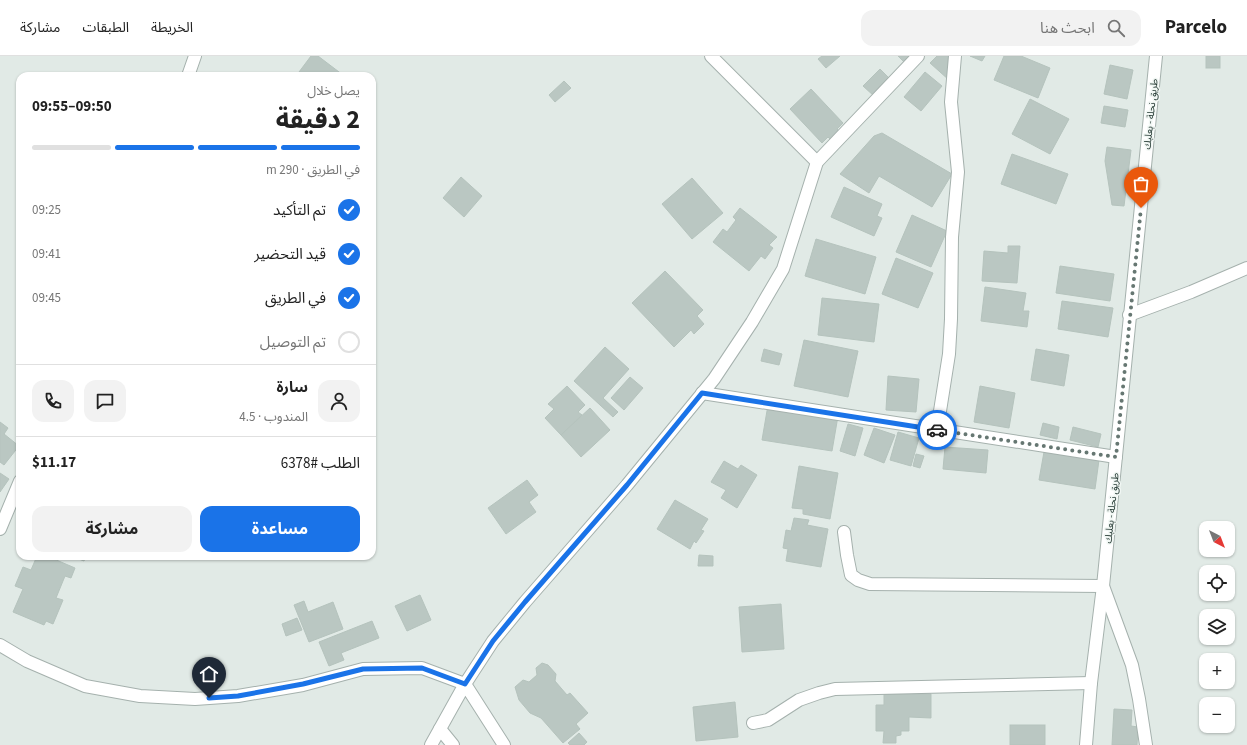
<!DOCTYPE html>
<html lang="ar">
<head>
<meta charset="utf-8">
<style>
	body { margin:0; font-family:"Source Sans 3","Noto Sans Arabic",sans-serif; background:#f2f2f2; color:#222; direction:rtl; height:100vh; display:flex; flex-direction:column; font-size:15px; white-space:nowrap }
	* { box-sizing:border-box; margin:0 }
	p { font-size:13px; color:#767676 }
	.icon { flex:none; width:22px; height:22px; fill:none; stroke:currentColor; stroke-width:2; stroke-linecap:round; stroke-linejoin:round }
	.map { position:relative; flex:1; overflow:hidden; direction:ltr }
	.panel { position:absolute; left:16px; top:16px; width:360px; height:488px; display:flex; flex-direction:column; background:#fff; border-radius:12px; box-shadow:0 1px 3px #0004; direction:rtl }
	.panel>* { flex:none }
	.needle { width:26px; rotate:138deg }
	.tools { position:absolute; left:1199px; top:465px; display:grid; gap:8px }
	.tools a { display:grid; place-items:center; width:36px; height:36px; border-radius:8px; background:#fff; box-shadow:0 1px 3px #0004; font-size:20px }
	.pin { position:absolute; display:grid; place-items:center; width:34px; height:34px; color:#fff; margin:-41px -17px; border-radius:50% 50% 50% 0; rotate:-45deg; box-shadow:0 0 4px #0007 }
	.pin .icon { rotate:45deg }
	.courier { position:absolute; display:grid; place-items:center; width:40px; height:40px; margin:-20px; border:3px solid #1a73e8; border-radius:50%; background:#fff; color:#222; box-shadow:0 1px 5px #0007 }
	.overview em { font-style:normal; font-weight:700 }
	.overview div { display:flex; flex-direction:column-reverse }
	.overview { display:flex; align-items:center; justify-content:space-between; height:68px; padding:0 16px }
	h1 { font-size:26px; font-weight:700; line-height:30px }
	.bar { display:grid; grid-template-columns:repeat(4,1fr); gap:6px 4px; align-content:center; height:48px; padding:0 16px }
	.bar i { height:5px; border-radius:3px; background:#e0e0e0 }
	.bar .selected { background:#1a73e8 }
	.bar p { grid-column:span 4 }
	.line { display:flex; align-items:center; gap:10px; padding:0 16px; border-top:1px solid #e0e0e0 }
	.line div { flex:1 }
	.round { display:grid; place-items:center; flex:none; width:42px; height:42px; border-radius:12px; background:#f2f2f2 }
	ol { padding:0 16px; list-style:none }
	li { display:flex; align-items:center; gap:12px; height:44px }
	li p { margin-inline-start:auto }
	li .icon { padding:4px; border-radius:50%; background:#1a73e8; color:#fff; stroke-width:4 }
	li:last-child { color:#767676 }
	li i { width:22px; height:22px; border:2px solid #e0e0e0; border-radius:50% }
	.button { display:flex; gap:8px; margin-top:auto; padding:8px 16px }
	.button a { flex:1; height:46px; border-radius:12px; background:#1a73e8; color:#fff; font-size:16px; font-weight:700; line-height:46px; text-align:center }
	.button a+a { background:#f2f2f2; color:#222 }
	header { display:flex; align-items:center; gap:24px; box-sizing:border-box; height:56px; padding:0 20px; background:#fff; border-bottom:1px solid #e0e0e0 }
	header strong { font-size:19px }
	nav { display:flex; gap:22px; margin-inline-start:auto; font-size:14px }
	.search { width:280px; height:36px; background:#f2f2f2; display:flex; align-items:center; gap:10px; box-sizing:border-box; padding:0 14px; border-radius:12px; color:#767676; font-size:15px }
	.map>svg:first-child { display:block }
	.building { fill:#bac7c2; stroke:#b5c3bd }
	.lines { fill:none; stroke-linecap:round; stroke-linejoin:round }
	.minor-casing { stroke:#a5b1ad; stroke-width:14 }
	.tertiary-casing { stroke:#a5b1ad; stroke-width:14 }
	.minor { stroke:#fff; stroke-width:12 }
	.tertiary { stroke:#fff; stroke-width:12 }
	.done { stroke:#667772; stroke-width:4; stroke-dasharray:0 7.2 }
	.route { stroke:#1a73e8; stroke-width:5 }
	.labels { text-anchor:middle; stroke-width:3; stroke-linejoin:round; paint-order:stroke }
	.street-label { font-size:10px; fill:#243933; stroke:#f1f7f4 }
</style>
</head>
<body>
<header>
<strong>Parcelo</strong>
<div class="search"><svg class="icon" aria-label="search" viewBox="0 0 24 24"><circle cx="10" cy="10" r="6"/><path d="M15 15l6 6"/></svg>ابحث هنا</div>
<nav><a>الخريطة</a><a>الطبقات</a><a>مشاركة</a></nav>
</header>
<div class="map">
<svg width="1247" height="689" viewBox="0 0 1247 689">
	<rect width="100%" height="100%" fill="#e1eae6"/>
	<!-- building -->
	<g class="building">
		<polygon points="311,0 318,0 343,19 296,20"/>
		<polygon points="822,0 840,0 826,12 818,3"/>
		<polygon points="898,0 910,0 904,6"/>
		<polygon points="937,0 953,0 949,24 930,7"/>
		<polygon points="970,0 985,0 982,5"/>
		<polygon points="1004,0 1021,0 1050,12 1038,42 994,24"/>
		<rect x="1206" y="0" width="14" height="12"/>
		<polygon points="1110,9 1133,14 1127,43 1104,38"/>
		<polygon points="880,13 890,23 874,40 863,30"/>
		<polygon points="925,16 942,30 921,55 904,41"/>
		<polygon points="564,25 571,32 555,46 549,39"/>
		<polygon points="811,33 843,67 837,73 840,76 832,85 828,81 822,87 790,53"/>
		<polygon points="1030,43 1069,63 1050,98 1012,78"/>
		<polygon points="1104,50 1128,54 1125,71 1101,67"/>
		<polygon points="882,77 952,118 932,151 879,120 869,137 840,118 874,80"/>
		<polygon points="1107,91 1131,94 1124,150 1112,149 1105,105"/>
		<polygon points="1012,98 1068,118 1056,148 1001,128"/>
		<polygon points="461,121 482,140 464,161 443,142"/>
		<polygon points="692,122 723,157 692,183 662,148"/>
		<polygon points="844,131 882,148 877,160 882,162 874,180 831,161"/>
		<polygon points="740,152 777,181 769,189 773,192 765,203 761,200 749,215 713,186 723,173 727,176 736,164 733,161"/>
		<polygon points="912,159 947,175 931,211 896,196"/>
		<polygon points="816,183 876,201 865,238 805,220"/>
		<polygon points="1008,190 1020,190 1017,227 982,225 984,195 1008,197"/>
		<polygon points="896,202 933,217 918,252 882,238"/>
		<polygon points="1060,210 1114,218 1110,245 1056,237"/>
		<polygon points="665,215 703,254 697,260 704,268 694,278 691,274 674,291 632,247"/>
		<polygon points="985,231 1026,237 1023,255 1029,255 1027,271 981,265"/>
		<polygon points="822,242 879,248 874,286 818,279"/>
		<polygon points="1062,245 1113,252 1108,281 1058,273"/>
		<polygon points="804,284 858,295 848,341 794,330"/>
		<polygon points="605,291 629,313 603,342 618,356 613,361 574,325"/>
		<polygon points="764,293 782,298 779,309 761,305"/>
		<polygon points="1036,293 1069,299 1064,330 1031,324"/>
		<polygon points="888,320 919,323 916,356 886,354"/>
		<polygon points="630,321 643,332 624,354 611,342"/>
		<polygon points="567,330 585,349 578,356 582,359 561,379 545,362 554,353 548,348"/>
		<polygon points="980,330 1015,337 1009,372 974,366"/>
		<polygon points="768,349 838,360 832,395 762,384"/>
		<polygon points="590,352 610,374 581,401 561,379"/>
		<polygon points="0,366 8,372 4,378 19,390 4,409 0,406"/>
		<polygon points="1043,367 1059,371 1057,383 1040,379"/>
		<polygon points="848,368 863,372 855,400 840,395"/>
		<polygon points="1073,371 1101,378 1098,391 1070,384"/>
		<polygon points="874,372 895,379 884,407 864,399"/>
		<polygon points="898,376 919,382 911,410 890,404"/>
		<polygon points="945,391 988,394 986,417 943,413"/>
		<polygon points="1044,396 1099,404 1095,433 1039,424"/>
		<polygon points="916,398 924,400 920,412 913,410"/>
		<polygon points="724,405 738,413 741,409 757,419 737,452 721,442 726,434 711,426"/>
		<polygon points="799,410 838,417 830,463 803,458 803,453 792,452"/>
		<polygon points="0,417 9,423 0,436"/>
		<polygon points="527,424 538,439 529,446 536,456 506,478 488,452"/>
		<polygon points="675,444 708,463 701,474 704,475 696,487 694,485 690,493 657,473"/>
		<polygon points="794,462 809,464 807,469 828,473 821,511 786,505 788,493 783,492 786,474 791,475"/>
		<polygon points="699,499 713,500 713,510 698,510"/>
		<polygon points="37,500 47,500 75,512 71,522 65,520 56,542 63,544 53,568 46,565 44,569 13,556 23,533 15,530 23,511 31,514"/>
		<polygon points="71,500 86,500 84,505"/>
		<polygon points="420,539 431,564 407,575 395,550"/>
		<polygon points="304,545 308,556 333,546 343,573 309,586 294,549"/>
		<polygon points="781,548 784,593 742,596 739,551"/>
		<polygon points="297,562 302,574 286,580 282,568"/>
		<polygon points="372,565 379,582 341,597 344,604 329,610 319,586"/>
		<polygon points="542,607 548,609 556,618 555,625 567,639 570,637 588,657 576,668 580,673 563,687 541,662 530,657 519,644 515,631 523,624 529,626 537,619 536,612"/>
		<polygon points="884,638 931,638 931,662 909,661 909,675 901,675 901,679 896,680 896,687 883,687 884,675 876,675 876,649 884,649"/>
		<polygon points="735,646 738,681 696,685 693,651"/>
		<polygon points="1114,653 1132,654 1131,670 1138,671 1137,689 1112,689"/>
		<rect x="1010" y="669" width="35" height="20"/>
		<polygon points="579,677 587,686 584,689 570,689 568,687"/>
	</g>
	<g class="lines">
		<defs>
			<g id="minor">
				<polyline points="711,0 817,106"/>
				<polyline points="188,20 195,0"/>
				<polyline points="1129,259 1191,236 1247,212"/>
				<polyline points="702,337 1116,401"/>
				<polyline points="937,374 949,298 951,263 952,181 958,116 951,46 955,0"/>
				<polyline points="0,473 20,425"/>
				<polyline points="844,476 847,499 851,519 858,524 870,528 1103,530 1132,609 1139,643 1146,689"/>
				<polyline points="0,589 27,605 85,630 140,640 195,643 238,640 303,629 363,613 422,612 465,628 493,585 525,546 627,429 714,323 752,266 783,213 817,106 918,0"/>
				<polyline points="753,667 768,664 799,644 819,637 835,633 1091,627"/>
				<polyline points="440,673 453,689"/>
				<polyline points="431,689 465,628 504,689"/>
			</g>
			<polyline id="tertiary" points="1086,689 1091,627 1103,530 1156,0"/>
		</defs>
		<!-- minor casing -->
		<use href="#minor" class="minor-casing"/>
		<!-- tertiary casing -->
		<use href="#tertiary" class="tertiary-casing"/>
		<!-- minor -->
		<use href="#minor" class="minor"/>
		<!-- tertiary -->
		<use href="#tertiary" class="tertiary"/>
	</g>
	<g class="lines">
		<!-- done -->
		<polyline class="done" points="937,374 1116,401 1141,152"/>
		<!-- route -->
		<polyline class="route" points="209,642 238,640 303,628 363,613 422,612 465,628 493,585 525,546 627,429 702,337 937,374"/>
	</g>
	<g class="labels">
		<!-- street labels -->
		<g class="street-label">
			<text transform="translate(1150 58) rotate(-84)" y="4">طريق نحلة - بعلبك</text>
			<text transform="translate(1111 452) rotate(-84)" y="4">طريق نحلة - بعلبك</text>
		</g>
	</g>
</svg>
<div class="tools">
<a><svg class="needle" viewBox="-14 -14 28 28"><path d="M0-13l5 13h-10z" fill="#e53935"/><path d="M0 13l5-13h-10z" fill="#767676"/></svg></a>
<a><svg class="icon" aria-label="locate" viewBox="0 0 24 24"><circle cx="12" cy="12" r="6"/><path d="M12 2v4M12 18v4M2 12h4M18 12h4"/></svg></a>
<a><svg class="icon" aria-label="layers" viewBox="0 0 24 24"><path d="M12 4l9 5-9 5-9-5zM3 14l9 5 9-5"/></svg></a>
<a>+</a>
<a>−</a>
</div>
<div class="pin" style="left:1141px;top:152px;background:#ea580c"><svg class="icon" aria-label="bag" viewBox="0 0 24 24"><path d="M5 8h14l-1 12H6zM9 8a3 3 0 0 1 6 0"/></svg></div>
<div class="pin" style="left:209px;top:642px;background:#1f2937"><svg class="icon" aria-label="home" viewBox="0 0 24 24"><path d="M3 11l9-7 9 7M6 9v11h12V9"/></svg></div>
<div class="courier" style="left:937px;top:374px"><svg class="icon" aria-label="car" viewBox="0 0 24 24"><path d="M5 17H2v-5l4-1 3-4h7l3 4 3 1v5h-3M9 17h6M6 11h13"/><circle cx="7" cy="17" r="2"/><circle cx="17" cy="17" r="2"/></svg></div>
<section class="panel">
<div class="overview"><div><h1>2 دقيقة</h1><p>يصل خلال</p></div><em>09:50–09:55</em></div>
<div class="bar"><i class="selected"></i><i class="selected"></i><i class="selected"></i><i></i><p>في الطريق · 290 m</p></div>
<ol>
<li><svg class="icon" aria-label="check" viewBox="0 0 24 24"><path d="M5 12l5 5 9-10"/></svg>تم التأكيد<p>09:25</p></li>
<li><svg class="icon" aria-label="check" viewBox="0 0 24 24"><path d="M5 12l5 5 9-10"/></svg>قيد التحضير<p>09:41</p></li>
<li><svg class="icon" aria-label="check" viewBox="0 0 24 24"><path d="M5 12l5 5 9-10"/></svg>في الطريق<p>09:45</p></li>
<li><i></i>تم التوصيل</li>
</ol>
<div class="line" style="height:72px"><a class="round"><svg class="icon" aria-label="person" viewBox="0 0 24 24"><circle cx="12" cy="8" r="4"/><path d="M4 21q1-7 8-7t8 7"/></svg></a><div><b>سارة</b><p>المندوب · 4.5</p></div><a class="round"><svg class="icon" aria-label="chat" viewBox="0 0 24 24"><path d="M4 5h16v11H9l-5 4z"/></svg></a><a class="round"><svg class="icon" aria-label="phone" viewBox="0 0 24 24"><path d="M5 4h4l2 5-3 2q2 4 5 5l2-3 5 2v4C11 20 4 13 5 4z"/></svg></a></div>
<div class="line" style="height:52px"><div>الطلب #6378</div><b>$11.17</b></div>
<div class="button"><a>مساعدة</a><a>مشاركة</a></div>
</section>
</div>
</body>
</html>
